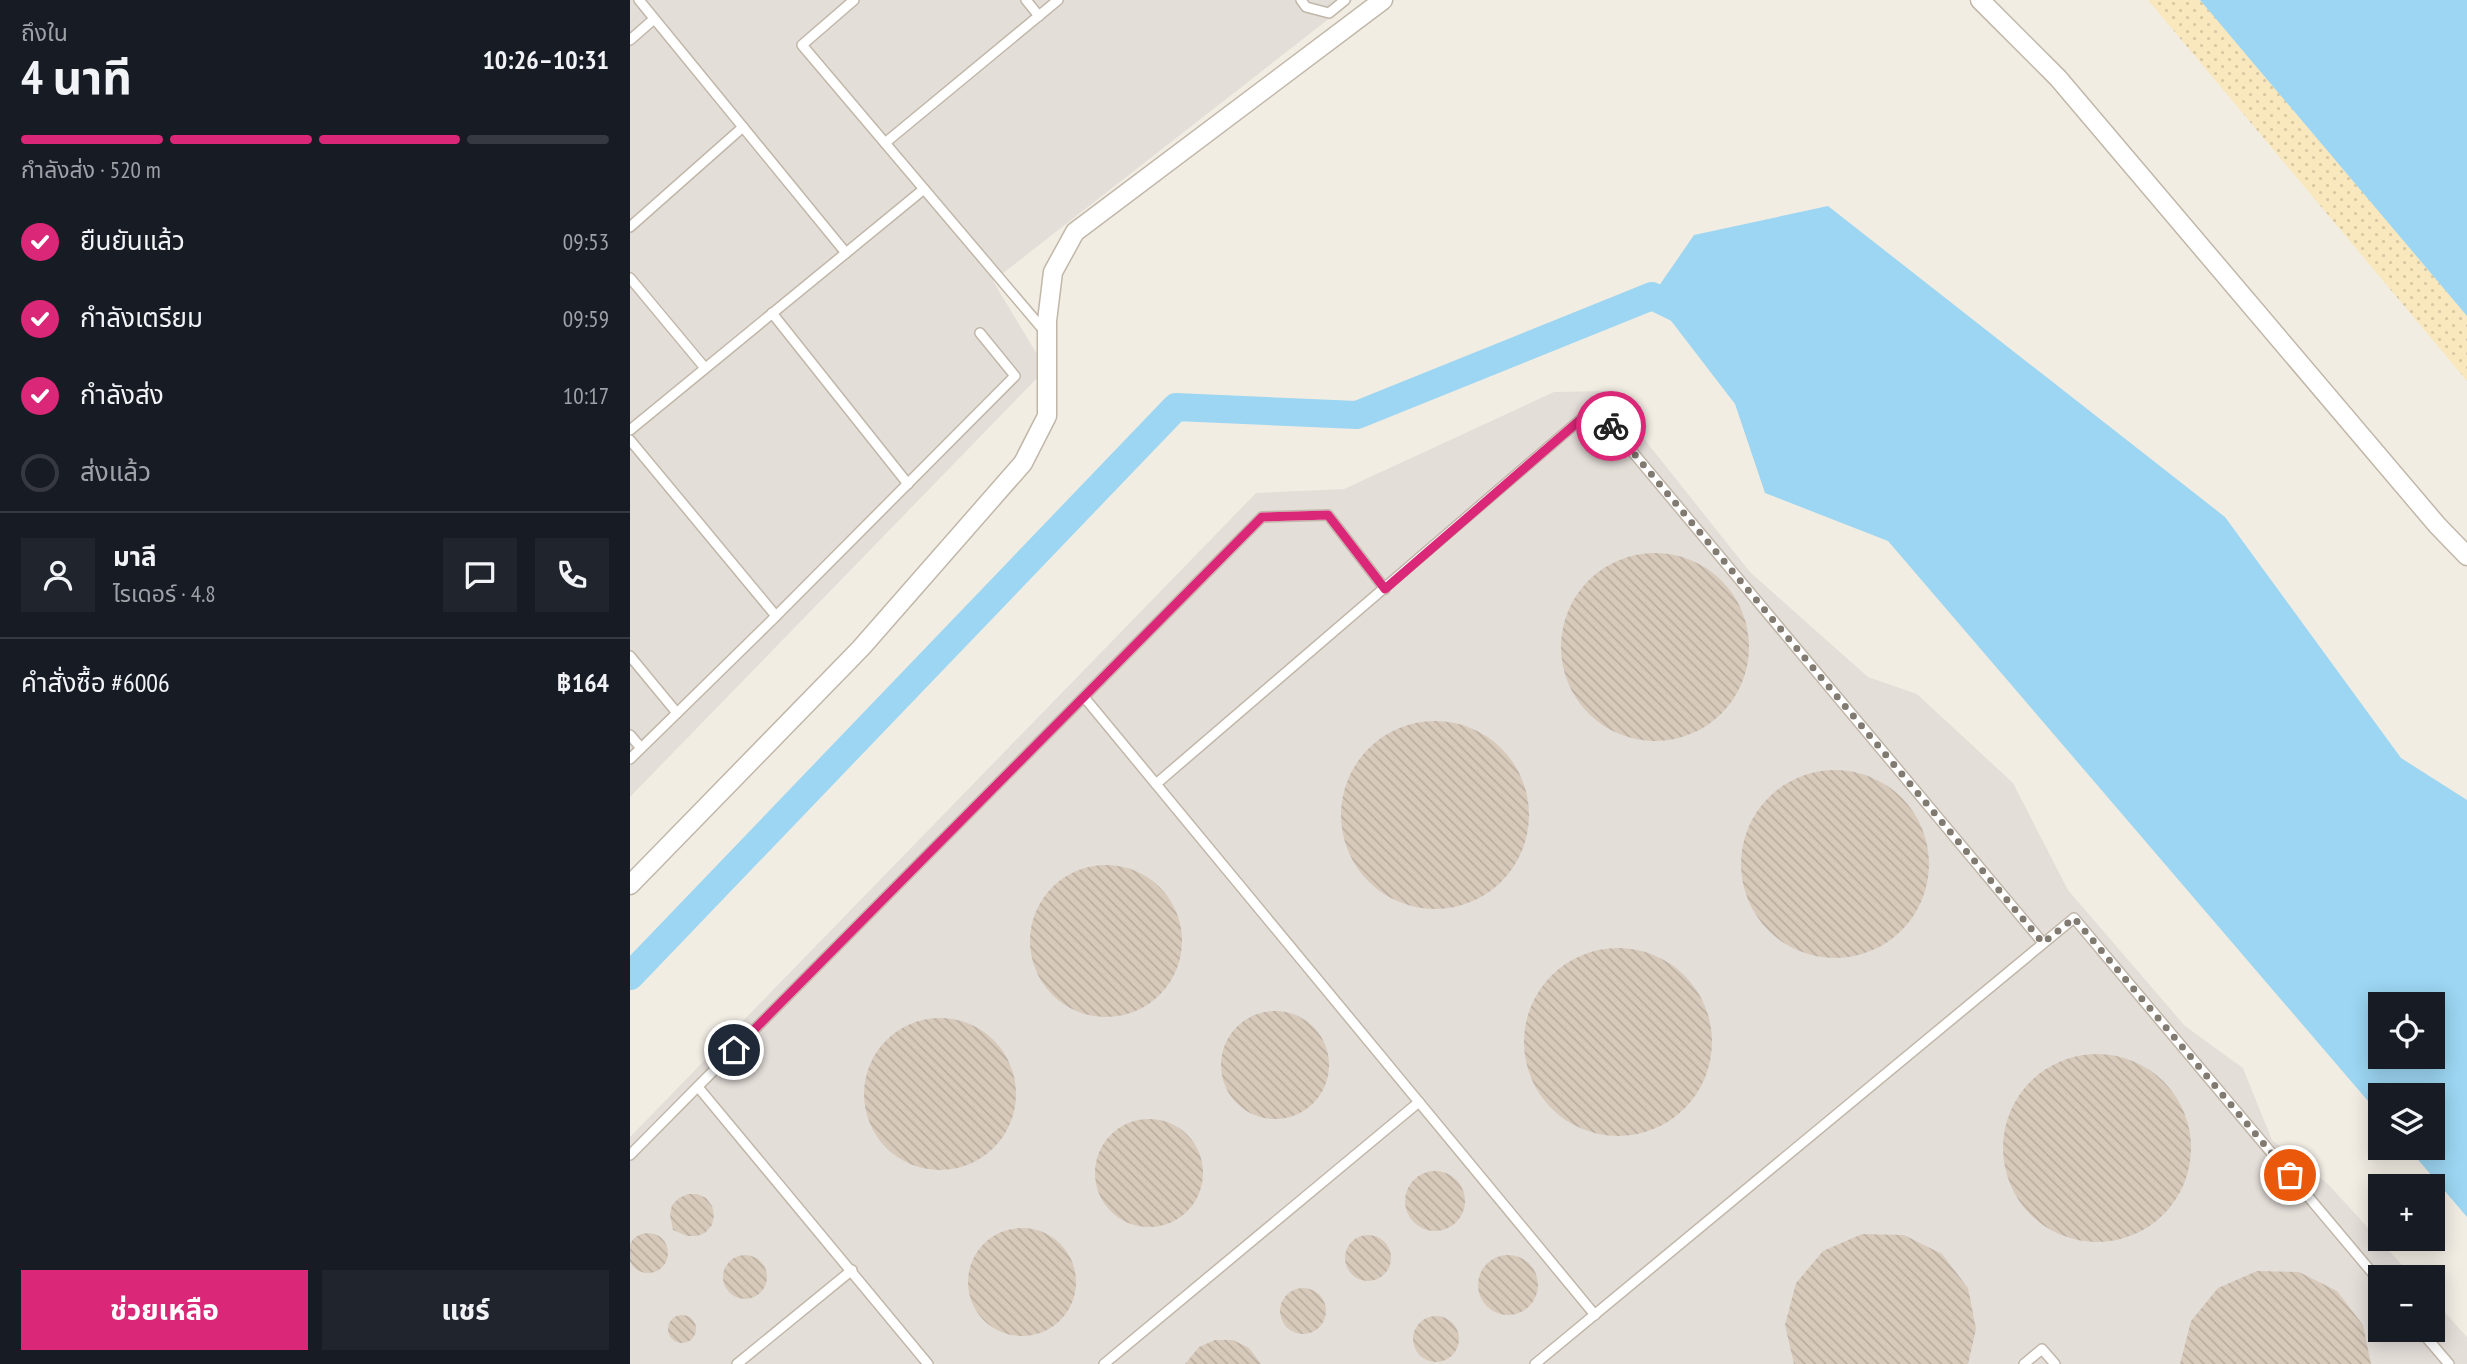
<!DOCTYPE html>
<html lang="th">
<head>
<meta charset="utf-8">
<style>
	body { margin:0; font-family:"PT Sans Narrow","Noto Sans Thai",sans-serif; background:#20242c; color:#f1f3f6; height:100vh; display:flex; flex-direction:column; font-size:26px; white-space:nowrap }
	* { box-sizing:border-box; margin:0 }
	p { font-size:23px; color:#9ea1a6 }
	.icon { flex:none; width:38px; height:38px; fill:none; stroke:currentColor; stroke-width:2; stroke-linecap:round; stroke-linejoin:round }
	.map { position:relative; flex:1; overflow:hidden }
	.side { display:flex; flex-direction:column; background:#171b24; width:630px }
	.side>* { flex:none }
	.controls { position:absolute; left:1738px; top:992px; display:grid; gap:14px }
	.controls a { display:grid; place-items:center; width:77px; height:77px; border-radius:0px; background:#171b24; box-shadow:0 4px 18px #0003; font-size:35px }
	.pin { position:absolute; display:grid; place-items:center; width:60px; height:60px; color:#fff; margin:-30px; border:4px solid #fff; border-radius:50%; box-shadow:0 2px 7px #0007 }
	.courier { position:absolute; display:grid; place-items:center; width:70px; height:70px; margin:-35px; border:5px solid #db2777; border-radius:50%; background:#fff; color:#222; box-shadow:0 2px 9px #0007 }
	.headline em { font-style:normal; font-weight:700 }
	.headline div { display:flex; flex-direction:column-reverse }
	.headline { display:flex; align-items:center; justify-content:space-between; height:119px; padding:0 21px }
	h1 { font-size:46px; font-weight:700; line-height:52px }
	.bar { display:grid; grid-template-columns:repeat(4,1fr); gap:10px 7px; align-content:center; height:84px; padding:0 21px }
	.bar i { height:9px; border-radius:5px; background:#363941 }
	.bar .active { background:#db2777 }
	.bar p { grid-column:span 4 }
	.line { display:flex; align-items:center; gap:18px; padding:0 21px; border-top:2px solid #363941 }
	.line div { flex:1 }
	.round { display:grid; place-items:center; flex:none; width:74px; height:74px; border-radius:0px; background:#20242c }
	ol { padding:0 21px; list-style:none }
	li { display:flex; align-items:center; gap:21px; height:77px }
	li p { margin-inline-start:auto }
	li .icon { padding:7px; border-radius:50%; background:#db2777; color:#fff; stroke-width:4 }
	li:last-child { color:#9ea1a6 }
	li i { width:38px; height:38px; border:4px solid #363941; border-radius:50% }
	.primary-button { display:flex; gap:14px; margin-top:auto; padding:14px 21px }
	.primary-button a { flex:1; height:80px; border-radius:0px; background:#db2777; color:#fff; font-size:28px; font-weight:700; line-height:80px; text-align:center }
	.primary-button a+a { background:#20242c; color:#f1f3f6 }
	main { display:flex; flex:1; min-height:0 }
	.map>svg:first-child { display:block }
	.industrial { fill:#e4ded9 }
	.sand { fill:url(#sand-dots) }
	.water { fill:#9cd6f2; fill-rule:evenodd }
	.lines { fill:none; stroke-linecap:round; stroke-linejoin:round }
	.river { stroke:#9cd6f2; stroke-width:28 }
	.building { fill:url(#building-back-hatch) }
	.lane-casing { stroke:#c1b7a9; stroke-width:12 }
	.street-casing { stroke:#c1b7a9; stroke-width:21 }
	.lane { stroke:#fff; stroke-width:9 }
	.street { stroke:#fff; stroke-width:18 }
	.done { stroke:#817a71; stroke-width:7; stroke-dasharray:0 12.6 }
	.route { stroke:#db2777; stroke-width:9 }
</style>
</head>
<body>
<main>
<section class="side">
<div class="headline"><div><h1>4 นาที</h1><p>ถึงใน</p></div><em>10:26–10:31</em></div>
<div class="bar"><i class="active"></i><i class="active"></i><i class="active"></i><i></i><p>กำลังส่ง · 520 m</p></div>
<ol>
<li><svg class="icon" aria-label="check" viewBox="0 0 24 24"><path d="M5 12l5 5 9-10"/></svg>ยืนยันแล้ว<p>09:53</p></li>
<li><svg class="icon" aria-label="check" viewBox="0 0 24 24"><path d="M5 12l5 5 9-10"/></svg>กำลังเตรียม<p>09:59</p></li>
<li><svg class="icon" aria-label="check" viewBox="0 0 24 24"><path d="M5 12l5 5 9-10"/></svg>กำลังส่ง<p>10:17</p></li>
<li><i></i>ส่งแล้ว</li>
</ol>
<div class="line" style="height:126px"><a class="round"><svg class="icon" aria-label="person" viewBox="0 0 24 24"><circle cx="12" cy="8" r="4"/><path d="M4 21q1-7 8-7t8 7"/></svg></a><div><b>มาลี</b><p>ไรเดอร์ · 4.8</p></div><a class="round"><svg class="icon" aria-label="chat" viewBox="0 0 24 24"><path d="M4 5h16v11H9l-5 4z"/></svg></a><a class="round"><svg class="icon" aria-label="phone" viewBox="0 0 24 24"><path d="M5 4h4l2 5-3 2q2 4 5 5l2-3 5 2v4C11 20 4 13 5 4z"/></svg></a></div>
<div class="line" style="height:91px"><div>คำสั่งซื้อ #6006</div><b>฿164</b></div>
<div class="primary-button"><a>ช่วยเหลือ</a><a>แชร์</a></div>
</section>
<div class="map">
<svg width="1837" height="1364" viewBox="0 0 1837 1364">
	<defs>
		<pattern id="sand-dots" width="8" height="8" patternUnits="userSpaceOnUse" patternTransform="scale(1.75)"><rect width="8" height="8" fill="#f9e8bd"/><path d="M2 2h.1M6 6h.1" fill="none" stroke="#d7c8a3" stroke-width="1.8" stroke-linecap="round"/></pattern>
		<pattern id="building-back-hatch" width="6" height="6" patternUnits="userSpaceOnUse" patternTransform="scale(1.75)"><rect width="6" height="6" fill="#d7cabb"/><path d="M-1 5l2 2M0 0l6 6M5-1l2 2" fill="none" stroke="#baaea1"/></pattern>
	</defs>
	<rect width="100%" height="100%" fill="#f2ede3"/>
	<!-- industrial -->
	<g class="industrial">
		<polygon points="0,0 723,0 363,281 416,369 0,797"/>
		<polygon points="976,391 1120,572 1238,677 1287,694 1383,783 1438,890 1555,1026 1613,1068 1642,1140 1698,1184 1783,1277 1750,1278 1750,1330 1802,1330 1803,1299 1837,1337 1837,1364 0,1364 0,1137 626,493 714,489 924,392"/>
	</g>
	<!-- sand -->
	<polygon class="sand" points="1518,0 1570,0 1837,316 1837,381"/>
	<!-- water -->
	<g class="water">
		<polygon points="1570,0 1837,0 1837,316"/>
		<path d="M1198 206 1595 517 1771 758 1837 800V1217L1778 1148H1802V1096H1750V1115L1258 541 1135 493 1105 404 1022 296 1064 235ZM1750 1004H1802V1057H1750Z"/>
	</g>
	<g class="lines">
		<!-- river -->
		<polyline class="river" points="0,976 546,407 727,415 1022,296 1057,313"/>
	</g>
	<!-- building -->
	<g class="building">
		<circle cx="1025" cy="647" r="94"/>
		<circle cx="805" cy="815" r="94"/>
		<circle cx="1205" cy="864" r="94"/>
		<circle cx="476" cy="941" r="76"/>
		<circle cx="988" cy="1042" r="94"/>
		<circle cx="645" cy="1065" r="54"/>
		<circle cx="310" cy="1094" r="76"/>
		<circle cx="1467" cy="1148" r="94"/>
		<circle cx="519" cy="1173" r="54"/>
		<circle cx="805" cy="1201" r="30"/>
		<polygon points="58,1194 67,1194 76,1198 82,1206 84,1215 82,1225 75,1233 67,1236 57,1236 43,1230 40,1215 42,1205 49,1198"/>
		<circle cx="392" cy="1282" r="54"/>
		<circle cx="18" cy="1253" r="20"/>
		<polygon points="1232,1234 1274,1235 1312,1254 1338,1288 1346,1329 1338,1364 1164,1364 1155,1325 1166,1283 1193,1251"/>
		<circle cx="738" cy="1258" r="23"/>
		<circle cx="878" cy="1285" r="30"/>
		<circle cx="115" cy="1277" r="22"/>
		<polygon points="1627,1271 1669,1272 1707,1291 1733,1325 1741,1364 1550,1364 1561,1321 1588,1288"/>
		<circle cx="673" cy="1311" r="23"/>
		<circle cx="52" cy="1329" r="14"/>
		<circle cx="806" cy="1339" r="23"/>
		<polygon points="585,1340 603,1340 619,1348 631,1364 555,1364 569,1347"/>
	</g>
	<g class="lines">
		<defs>
			<g id="lane">
				<polyline points="9,0 216,253"/>
				<polyline points="224,0 172,45 416,333"/>
				<polyline points="396,0 409,16"/>
				<polyline points="671,0 676,7 699,13 715,0"/>
				<polyline points="0,40 24,19"/>
				<polyline points="255,143 428,0"/>
				<polyline points="0,227 113,127"/>
				<polyline points="0,278 75,368"/>
				<polyline points="142,313 278,484"/>
				<polyline points="0,430 294,189"/>
				<polyline points="0,440 146,616"/>
				<polyline points="0,656 47,713"/>
				<polyline points="454,697 965,1315"/>
				<polyline points="0,735 11,748"/>
				<polyline points="0,759 141,621 385,376 350,333"/>
				<polyline points="526,784 965,407 1413,943"/>
				<polyline points="68,1087 298,1364"/>
				<polyline points="0,1155 632,517 698,515 755,589"/>
				<polyline points="1790,1330 1819,1364"/>
				<polyline points="107,1364 222,1270"/>
				<polyline points="474,1364 789,1102"/>
				<polyline points="905,1364 1444,918 1750,1282"/>
				<polyline points="1394,1364 1412,1349 1425,1364"/>
			</g>
			<g id="street">
				<polyline points="1350,0 1428,78 1807,525 1837,556"/>
				<polyline points="0,885 231,648 393,463 417,416 417,321 423,272 445,232 753,0"/>
			</g>
		</defs>
		<!-- lane casing -->
		<use href="#lane" class="lane-casing"/>
		<!-- street casing -->
		<use href="#street" class="street-casing"/>
		<!-- lane -->
		<use href="#lane" class="lane"/>
		<!-- street -->
		<use href="#street" class="street"/>
	</g>
	<g class="lines">
		<!-- done -->
		<polyline class="done" points="981,426 1413,943 1444,918 1660,1175"/>
		<!-- route -->
		<polyline class="route" points="104,1050 632,517 698,515 755,589 965,407 981,426"/>
	</g>
</svg>
<div class="controls">
<a><svg class="icon" aria-label="locate" viewBox="0 0 24 24"><circle cx="12" cy="12" r="6"/><path d="M12 2v4M12 18v4M2 12h4M18 12h4"/></svg></a>
<a><svg class="icon" aria-label="layers" viewBox="0 0 24 24"><path d="M12 4l9 5-9 5-9-5zM3 14l9 5 9-5"/></svg></a>
<a>+</a>
<a>−</a>
</div>
<div class="pin" style="left:1660px;top:1175px;background:#ea580c"><svg class="icon" aria-label="bag" viewBox="0 0 24 24"><path d="M5 8h14l-1 12H6zM9 8a3 3 0 0 1 6 0"/></svg></div>
<div class="pin" style="left:104px;top:1050px;background:#1f2937"><svg class="icon" aria-label="home" viewBox="0 0 24 24"><path d="M3 11l9-7 9 7M6 9v11h12V9"/></svg></div>
<div class="courier" style="left:981px;top:426px"><svg class="icon" aria-label="bike" viewBox="0 0 24 24"><circle cx="6" cy="16" r="4"/><circle cx="18" cy="16" r="4"/><path d="M6 16l4-8h5l3 8M10 8l3 8H6M13 5h3"/></svg></div>
</div>
</main>
</body>
</html>
